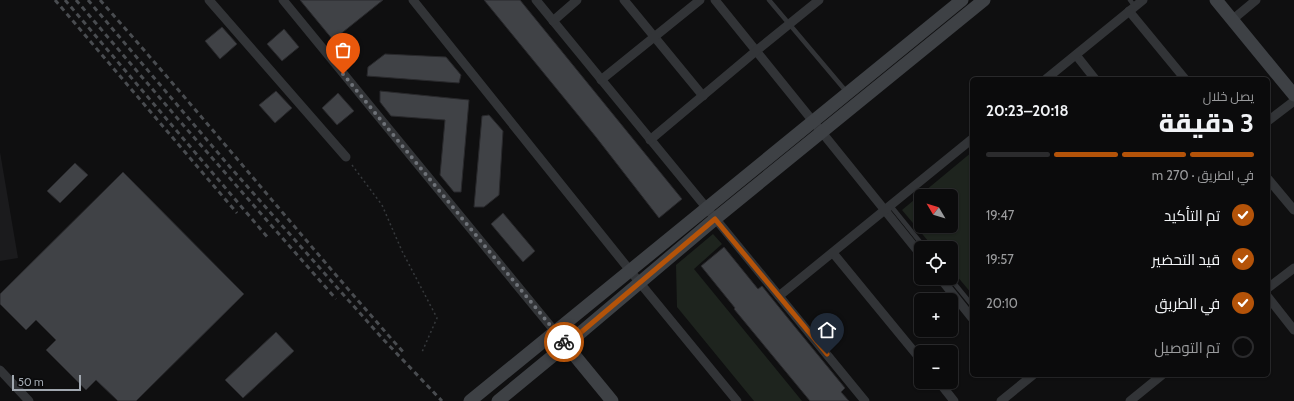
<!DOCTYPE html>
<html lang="ar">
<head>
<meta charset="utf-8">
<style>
	body { margin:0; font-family:Cabin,Cairo,sans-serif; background:#19191a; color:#f1f3f6; direction:rtl; height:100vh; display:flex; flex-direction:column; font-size:15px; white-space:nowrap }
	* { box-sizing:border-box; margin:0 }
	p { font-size:13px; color:#9a9b9d }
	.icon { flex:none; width:22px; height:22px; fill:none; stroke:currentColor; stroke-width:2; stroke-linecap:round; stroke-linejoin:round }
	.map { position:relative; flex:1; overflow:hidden; direction:ltr }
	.sheet { position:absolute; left:970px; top:77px; width:300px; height:300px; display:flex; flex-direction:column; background:#0b0b0c; border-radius:6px; box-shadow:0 1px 3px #0004,0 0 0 1px #2b2b2d; direction:rtl }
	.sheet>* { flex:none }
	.needle { width:26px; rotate:308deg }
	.tools { position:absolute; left:914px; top:189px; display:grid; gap:8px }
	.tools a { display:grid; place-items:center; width:44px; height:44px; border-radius:6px; background:#0b0b0c; box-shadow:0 1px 3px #0004,0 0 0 1px #2b2b2d; font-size:20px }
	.scale { position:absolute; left:12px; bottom:10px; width:69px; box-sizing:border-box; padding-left:4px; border:2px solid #a1a8b0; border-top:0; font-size:11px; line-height:14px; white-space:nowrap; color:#a1a8b0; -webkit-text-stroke:3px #0a0a0b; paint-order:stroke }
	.pin { position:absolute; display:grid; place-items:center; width:34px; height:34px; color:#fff; margin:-41px -17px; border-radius:50% 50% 50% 0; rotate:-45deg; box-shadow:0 0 4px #0007 }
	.pin .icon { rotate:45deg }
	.courier { position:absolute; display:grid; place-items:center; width:40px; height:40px; margin:-20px; border:3px solid #b45309; border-radius:50%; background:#fff; color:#222; box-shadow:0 1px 5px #0007 }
	.summary em { font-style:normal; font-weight:800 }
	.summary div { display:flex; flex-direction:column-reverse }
	.summary { display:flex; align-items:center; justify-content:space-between; height:68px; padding:0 16px }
	h1 { font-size:26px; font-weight:800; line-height:30px }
	.bar { display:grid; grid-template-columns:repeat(4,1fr); gap:6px 4px; align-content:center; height:48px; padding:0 16px }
	.bar i { height:5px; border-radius:3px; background:#2b2b2d }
	.bar .on { background:#b45309 }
	.bar p { grid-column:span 4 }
	ol { padding:0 16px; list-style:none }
	li { display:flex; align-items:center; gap:12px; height:44px }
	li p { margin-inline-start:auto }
	li .icon { padding:4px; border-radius:50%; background:#b45309; color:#fff; stroke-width:4 }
	li:last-child { color:#9a9b9d }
	li i { width:22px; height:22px; border:2px solid #2b2b2d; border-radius:50% }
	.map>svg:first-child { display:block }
	.built { fill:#1b1b1d }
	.green { fill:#1e241e; fill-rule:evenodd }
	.building { fill:#404246; stroke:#29292c }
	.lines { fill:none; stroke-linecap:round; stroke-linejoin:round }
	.path { stroke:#36393c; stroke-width:1.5; stroke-dasharray:2 3; stroke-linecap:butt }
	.lane { stroke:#323437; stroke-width:4.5 }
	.street { stroke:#323437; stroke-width:9 }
	.secondary { stroke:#3e4145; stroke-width:13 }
	.rail { stroke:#494c50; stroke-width:3; stroke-dasharray:5 4; stroke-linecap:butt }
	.done { stroke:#6e7278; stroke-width:4; stroke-dasharray:0 7.2 }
	.route { stroke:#b45309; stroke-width:5 }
</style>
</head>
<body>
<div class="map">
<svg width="1294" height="401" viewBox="0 0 1294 401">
	<rect width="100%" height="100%" fill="#0f0f10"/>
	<!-- built -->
	<polygon class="built" points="0,152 18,258 0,261"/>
	<!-- green -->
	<g class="green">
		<path d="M972 152V294L951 269V248H934L902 210ZM921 196H951V226H921Z"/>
		<polygon points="713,234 722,244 694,269 802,401 754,401 677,307 676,265"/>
	</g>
	<!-- building -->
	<g class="building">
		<polygon points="300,0 383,0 333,40"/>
		<polygon points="484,0 520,0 682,199 659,218 596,137"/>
		<polygon points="222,27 237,44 220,59 205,41"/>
		<polygon points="284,29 299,47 282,61 267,44"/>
		<polygon points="385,54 446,57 461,75 459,83 367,76 368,67"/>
		<polygon points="276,91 292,108 275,123 259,105"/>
		<polygon points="380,91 469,100 461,192 454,192 440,175 445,120 391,116 380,102"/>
		<polygon points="338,93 354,111 337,125 322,108"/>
		<polygon points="489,115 503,131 499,195 484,207 474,207 482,116"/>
		<polygon points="75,163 88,175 60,203 47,191"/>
		<polygon points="123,172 244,294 136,401 118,401 96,380 86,390 46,350 56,340 36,320 26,330 0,304 0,294"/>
		<polygon points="503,213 535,251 523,262 491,224"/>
		<polygon points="724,247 758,289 762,286 791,322 845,388 841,392 849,401 810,401 734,309 735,308 701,266"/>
		<polygon points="276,332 294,351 243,398 225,380"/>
	</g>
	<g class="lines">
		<!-- path -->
		<polyline class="path" points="352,165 382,205 402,251 437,318 422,352"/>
		<!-- lane -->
		<g class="lane">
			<polyline points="769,0 845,90"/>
			<polyline points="1130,0 1135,7"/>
			<polyline points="891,206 925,248"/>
			<polyline points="950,278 972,305"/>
		</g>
		<!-- street -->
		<g class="street">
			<polyline points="209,0 346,157"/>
			<polyline points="283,0 566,345"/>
			<polyline points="413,0 640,283 737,401"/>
			<polyline points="536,0 865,401"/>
			<polyline points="624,0 703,96"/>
			<polyline points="715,0 921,255"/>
			<polyline points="1129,11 1185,79"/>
			<polyline points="1232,20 1256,0"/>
			<polyline points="553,21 577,0"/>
			<polyline points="1076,55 1095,79"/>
			<polyline points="1046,79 1143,0"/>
			<polyline points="601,80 700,0"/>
			<polyline points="1268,121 1294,101"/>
			<polyline points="650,140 756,51 819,0"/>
			<polyline points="1268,179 1294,210"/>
			<polyline points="833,253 921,360"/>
			<polyline points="940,278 972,318"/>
			<polyline points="1268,288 1294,268"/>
			<polyline points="779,296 972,139"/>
			<polyline points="1268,297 1294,330"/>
			<polyline points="0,370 29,401"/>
			<polyline points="939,382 954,401"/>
			<polyline points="1001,401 1033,375"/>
			<polyline points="1130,401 1162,375"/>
		</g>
		<!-- secondary -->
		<g class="secondary">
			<polyline points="1216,0 1294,95"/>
			<polyline points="566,345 612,401"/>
			<polyline points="470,401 962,0"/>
			<polyline points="498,401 566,345 715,219 984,0"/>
		</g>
		<!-- rail -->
		<g class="rail">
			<polyline points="55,0 237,213"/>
			<polyline points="65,0 269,239"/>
			<polyline points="76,0 184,126 336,299"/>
			<polyline points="88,0 230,167 382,338 442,401"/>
			<path d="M100 0C203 116 301 237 404 353"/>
		</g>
	</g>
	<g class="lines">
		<!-- done -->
		<polyline class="done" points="343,74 564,342"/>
		<!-- route -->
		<polyline class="route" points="564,342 566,345 715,219 827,354"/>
	</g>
</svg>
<div class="tools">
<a><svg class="needle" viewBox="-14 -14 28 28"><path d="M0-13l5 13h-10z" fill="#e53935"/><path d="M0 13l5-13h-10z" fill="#9a9b9d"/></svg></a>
<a><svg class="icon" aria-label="locate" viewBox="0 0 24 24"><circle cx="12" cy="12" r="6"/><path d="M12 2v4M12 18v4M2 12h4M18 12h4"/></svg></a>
<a>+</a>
<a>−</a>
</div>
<div class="scale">50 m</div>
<div class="pin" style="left:343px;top:74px;background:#ea580c"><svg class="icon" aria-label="bag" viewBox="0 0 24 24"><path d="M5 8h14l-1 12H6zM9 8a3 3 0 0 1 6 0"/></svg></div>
<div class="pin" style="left:827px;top:354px;background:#1f2937"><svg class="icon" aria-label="home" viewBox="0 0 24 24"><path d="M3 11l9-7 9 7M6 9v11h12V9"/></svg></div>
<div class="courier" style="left:564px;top:342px"><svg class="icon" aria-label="bike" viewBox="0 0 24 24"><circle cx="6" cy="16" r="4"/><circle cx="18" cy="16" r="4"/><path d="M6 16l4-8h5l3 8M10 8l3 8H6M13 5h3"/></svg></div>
<section class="sheet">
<div class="summary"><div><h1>3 دقيقة</h1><p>يصل خلال</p></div><em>20:18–20:23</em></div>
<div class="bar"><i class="on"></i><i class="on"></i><i class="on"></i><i></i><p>في الطريق · 270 m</p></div>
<ol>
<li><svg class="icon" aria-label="check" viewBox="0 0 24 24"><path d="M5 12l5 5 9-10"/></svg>تم التأكيد<p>19:47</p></li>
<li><svg class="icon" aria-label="check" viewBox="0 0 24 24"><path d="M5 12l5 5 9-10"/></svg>قيد التحضير<p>19:57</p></li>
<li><svg class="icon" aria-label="check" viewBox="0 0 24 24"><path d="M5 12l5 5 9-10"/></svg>في الطريق<p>20:10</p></li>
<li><i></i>تم التوصيل</li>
</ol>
</section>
</div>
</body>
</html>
